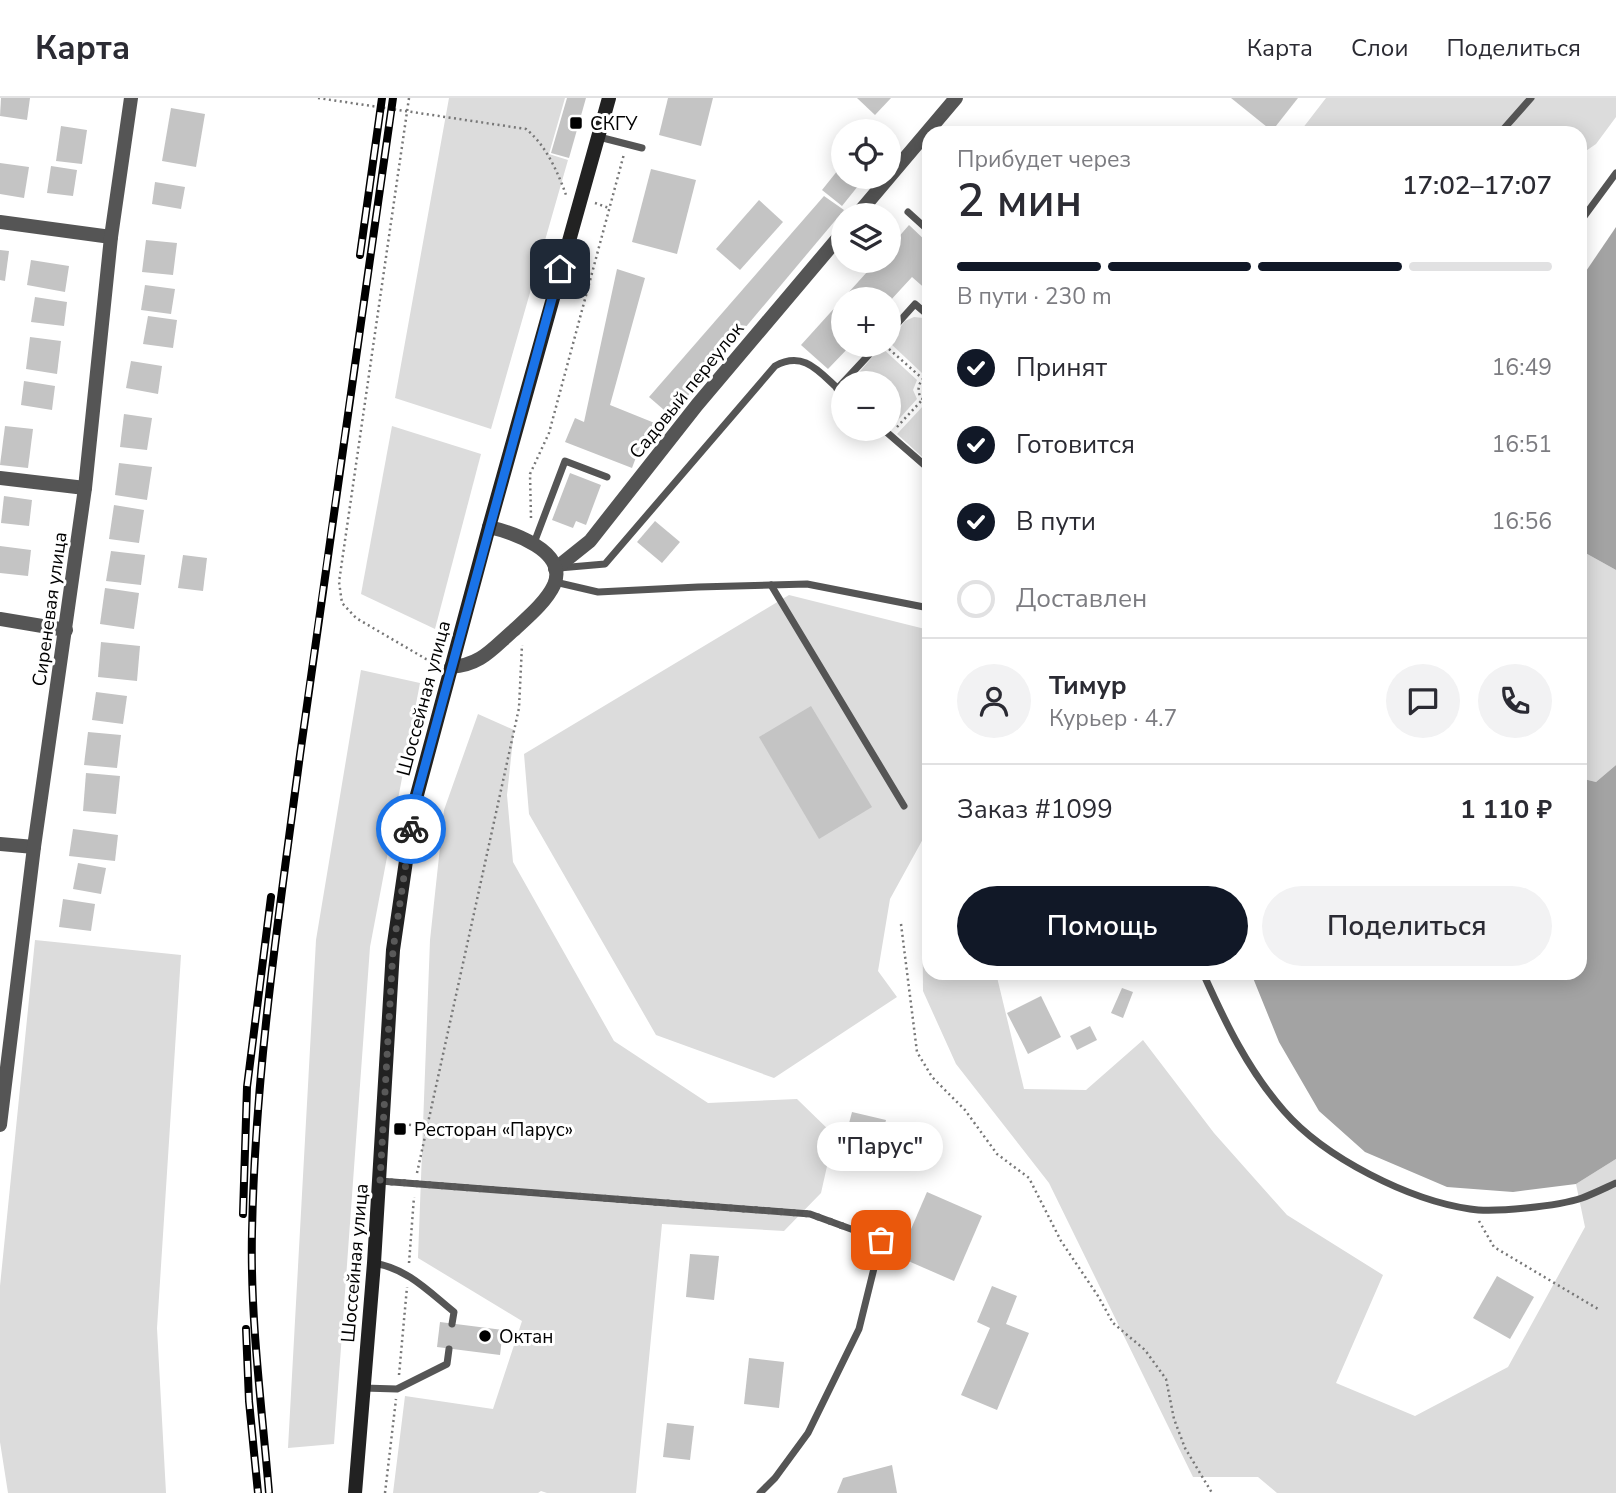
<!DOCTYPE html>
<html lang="ru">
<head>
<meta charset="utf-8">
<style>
	body { margin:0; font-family:"Nunito Sans",sans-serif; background:#f2f2f3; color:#2b2b33; height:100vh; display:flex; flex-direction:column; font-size:26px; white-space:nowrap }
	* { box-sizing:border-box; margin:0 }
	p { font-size:23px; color:#7c7c81 }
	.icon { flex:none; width:38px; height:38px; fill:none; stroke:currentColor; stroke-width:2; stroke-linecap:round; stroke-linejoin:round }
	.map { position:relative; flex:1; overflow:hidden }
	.panel { position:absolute; left:922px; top:28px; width:665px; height:854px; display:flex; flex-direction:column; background:#fff; border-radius:21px; box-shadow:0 4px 18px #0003 }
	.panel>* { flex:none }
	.controls { position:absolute; left:831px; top:21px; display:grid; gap:14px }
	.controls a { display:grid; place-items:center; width:70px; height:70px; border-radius:50%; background:#fff; box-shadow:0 4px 18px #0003; font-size:35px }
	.pin { position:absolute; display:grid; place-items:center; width:60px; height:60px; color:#fff; margin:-30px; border-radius:14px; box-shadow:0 4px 10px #0006 }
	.courier { position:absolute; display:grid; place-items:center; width:70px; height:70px; margin:-35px; border:5px solid #1a73e8; border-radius:50%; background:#fff; color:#222; box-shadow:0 2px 9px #0007 }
	.bubble { position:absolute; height:49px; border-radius:24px; background:#fff; box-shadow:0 4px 18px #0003; font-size:23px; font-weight:600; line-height:49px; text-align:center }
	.overview em { font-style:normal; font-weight:600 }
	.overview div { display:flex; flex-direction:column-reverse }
	.overview { display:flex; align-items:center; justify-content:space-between; height:119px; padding:0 35px }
	h1 { font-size:46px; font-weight:600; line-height:52px }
	.bar { display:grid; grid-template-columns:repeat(4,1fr); gap:10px 7px; align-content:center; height:84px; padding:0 35px }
	.bar i { height:9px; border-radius:5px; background:#e1e1e2 }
	.bar .current { background:#111827 }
	.bar p { grid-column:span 4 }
	.line { display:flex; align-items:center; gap:18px; padding:0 35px; border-top:2px solid #e1e1e2 }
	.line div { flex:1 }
	.round { display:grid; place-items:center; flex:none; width:74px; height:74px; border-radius:37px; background:#f2f2f3 }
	ol { padding:0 35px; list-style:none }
	li { display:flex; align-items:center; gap:21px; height:77px }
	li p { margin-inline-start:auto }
	li .icon { padding:7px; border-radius:50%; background:#111827; color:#fff; stroke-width:4 }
	li:last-child { color:#7c7c81 }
	li i { width:38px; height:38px; border:4px solid #e1e1e2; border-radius:50% }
	.button { display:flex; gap:14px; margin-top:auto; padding:14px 35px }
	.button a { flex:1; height:80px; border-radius:42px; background:#111827; color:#fff; font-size:28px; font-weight:600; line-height:80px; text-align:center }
	.button a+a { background:#f2f2f3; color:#2b2b33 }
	header { display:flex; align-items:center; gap:42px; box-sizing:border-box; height:98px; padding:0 35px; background:#fff; border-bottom:2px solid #e1e1e2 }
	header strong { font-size:33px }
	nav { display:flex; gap:38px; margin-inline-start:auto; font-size:24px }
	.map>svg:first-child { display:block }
	.green { fill:#dcdcdc }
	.water { fill:#a3a3a3 }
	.building { fill:#c4c4c4 }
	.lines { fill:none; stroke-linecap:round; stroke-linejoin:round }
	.path { stroke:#777; stroke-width:2.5; stroke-dasharray:2 3.5; stroke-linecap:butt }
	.service { stroke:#555; stroke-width:7 }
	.minor { stroke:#555; stroke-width:14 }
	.tertiary { stroke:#555; stroke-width:14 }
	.secondary { stroke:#222; stroke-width:14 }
	.rail-casing { stroke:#000; stroke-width:8 }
	.rail { stroke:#fff; stroke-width:5; stroke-dasharray:16; stroke-linecap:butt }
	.done { stroke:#595959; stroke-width:7; stroke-dasharray:0 12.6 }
	.route { stroke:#1a73e8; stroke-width:9 }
	.poi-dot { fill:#000; stroke:#fff; stroke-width:2.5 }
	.labels { text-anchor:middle; stroke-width:6; stroke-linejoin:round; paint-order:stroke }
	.poi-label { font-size:19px; fill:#000; stroke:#fff; text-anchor:start }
	.street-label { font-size:19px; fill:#000; stroke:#fff }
</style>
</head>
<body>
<header>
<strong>Карта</strong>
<nav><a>Карта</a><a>Слои</a><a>Поделиться</a></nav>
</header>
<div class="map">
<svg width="1616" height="1395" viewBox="0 0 1616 1395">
	<rect width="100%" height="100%" fill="#fff"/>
	<!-- green -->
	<g class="green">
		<polygon points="449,0 565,0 549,56 568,62 491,331 395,300"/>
		<polygon points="1326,0 1616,0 1616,19 1596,46 1580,57 1580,35 1299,35"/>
		<polygon points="914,219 923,220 929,225 929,273 923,276 889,244 905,223"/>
		<polygon points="881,249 917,282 913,292 917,301 890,331 889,285 850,285"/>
		<polygon points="924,307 929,309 929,365 897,336"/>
		<polygon points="392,328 481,356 435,531 361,496"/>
		<polygon points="1580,452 1616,472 1616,667 1596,684 1580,680"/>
		<polygon points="789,497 929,532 929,730 890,801 878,873 897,899 774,980 656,937 529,716 524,656"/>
		<polygon points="361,572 420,585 370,849 334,1346 288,1350 316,842"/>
		<polygon points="478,616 514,632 507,697 513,764 614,943 708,1005 797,1001 834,1037 821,1095 784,1133 662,1126 636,1395 547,1395 541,1393 538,1395 393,1395 405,1298 493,1311 522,1223 418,1160 430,842 444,712"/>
		<polygon points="929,764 929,875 996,875 1024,991 1086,992 1143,942 1214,1035 1287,1117 1383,1177 1336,1285 1415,1318 1508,1269 1585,1129 1576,1086 1616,1061 1616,1395 1277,1395 1258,1379 1193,1379 1049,1085 956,966 923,893 922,774"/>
		<polygon points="35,842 181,857 157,1230 166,1395 8,1395 0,1344 0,1188"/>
	</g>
	<!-- water -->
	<g class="water">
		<polygon points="1616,129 1616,472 1580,452 1580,182"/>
		<polygon points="1616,667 1616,1061 1576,1086 1513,1094 1447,1089 1365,1054 1319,1013 1279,944 1251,875 1580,875 1580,680 1596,684"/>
	</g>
	<!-- building -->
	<g class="building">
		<polygon points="1,0 30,0 27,22 0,18"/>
		<polygon points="567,0 586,0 569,60 551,55"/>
		<polygon points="668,0 713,0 701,48 659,37"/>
		<polygon points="857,0 891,0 875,17"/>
		<polygon points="1231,0 1298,0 1272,33"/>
		<polygon points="171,10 205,16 196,69 162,63"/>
		<polygon points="61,28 87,32 82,66 56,63"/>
		<polygon points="0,65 29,69 24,100 0,96"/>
		<polygon points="842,67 844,79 856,79 862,83 842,108 822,92"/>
		<polygon points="51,68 77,72 73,98 47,95"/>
		<polygon points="651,71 696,82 677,156 632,144"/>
		<polygon points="155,84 185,89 181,111 152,106"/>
		<polygon points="824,98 844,112 671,318 649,299"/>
		<polygon points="759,102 783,124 740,172 716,151"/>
		<polygon points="909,127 929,146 929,194 912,179 889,204 889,201 844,201 844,247 851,247 828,271 801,247 877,163 889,163 889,150"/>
		<polygon points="146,142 177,145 173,177 142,174"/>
		<polygon points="0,152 9,153 5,183 0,182"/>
		<polygon points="31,162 69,168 65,194 27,187"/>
		<polygon points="617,171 645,180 610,307 662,328 645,348 641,346 632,370 565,344 575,320 584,324"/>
		<polygon points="145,187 175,191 171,216 141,212"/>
		<polygon points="35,199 67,204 64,228 31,224"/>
		<polygon points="148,218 177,222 173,250 143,246"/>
		<polygon points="30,239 61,243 57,276 26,271"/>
		<polygon points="131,263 162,268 158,296 126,290"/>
		<polygon points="24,283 55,288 52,312 21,307"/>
		<polygon points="124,316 152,320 147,352 120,349"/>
		<polygon points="5,328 33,331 28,370 0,367"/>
		<polygon points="119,365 152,369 147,402 115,397"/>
		<polygon points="570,375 601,387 586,427 576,423 573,430 552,422"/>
		<polygon points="4,398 32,402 29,428 1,425"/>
		<polygon points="114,407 144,412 139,445 109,441"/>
		<polygon points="655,423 680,444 662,465 637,444"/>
		<polygon points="0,448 31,452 28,478 0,475"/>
		<polygon points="111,453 145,457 141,487 106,483"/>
		<polygon points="183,457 207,460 203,493 178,490"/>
		<polygon points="105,490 139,495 134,531 100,526"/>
		<polygon points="101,544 140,548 137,583 98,579"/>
		<polygon points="96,594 127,598 123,626 92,622"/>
		<polygon points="811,608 872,709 819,741 759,639"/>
		<polygon points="88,634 121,637 117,670 84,667"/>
		<polygon points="86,675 120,678 116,716 83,713"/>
		<polygon points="73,731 118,737 115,763 69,758"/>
		<polygon points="78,765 106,770 101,796 73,791"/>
		<polygon points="63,801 95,806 91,833 59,829"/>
		<polygon points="1122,890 1133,894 1123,920 1111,915"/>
		<polygon points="1041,898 1061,939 1028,956 1007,915"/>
		<polygon points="1090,928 1097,942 1077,952 1070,938"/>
		<polygon points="852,1014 886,1022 881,1041 847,1033"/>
		<polygon points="927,1094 982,1118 954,1183 899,1159"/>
		<polygon points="690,1156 719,1158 714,1202 686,1199"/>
		<polygon points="1497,1178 1534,1199 1510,1241 1473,1220"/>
		<polygon points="992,1188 1017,1198 1006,1226 1029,1235 997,1312 961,1297 990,1230 977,1224"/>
		<polygon points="440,1224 503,1232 500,1257 437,1249"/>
		<polygon points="749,1260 784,1264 779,1310 744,1306"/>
		<polygon points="667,1325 694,1328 690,1362 663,1359"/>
		<polygon points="892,1367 897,1395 837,1395 843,1380"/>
	</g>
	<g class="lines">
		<!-- path -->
		<g class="path">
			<path d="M318 0 526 31C545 46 558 74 566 97"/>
			<polyline points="409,0 339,484 342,505 356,520 426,561 437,564"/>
			<polyline points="595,105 609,110"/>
			<polyline points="889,251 923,281"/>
			<path d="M929 278C919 281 916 291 921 300L929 305"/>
			<polyline points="897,329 923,301"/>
			<polyline points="531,420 530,376 549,335 624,56"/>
			<polyline points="901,826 917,954 932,979 965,1012 997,1056 1029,1080 1061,1143 1098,1198 1113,1225 1145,1252 1166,1281 1174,1321 1185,1350 1212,1395"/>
			<polyline points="402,1038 405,1026 427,1030"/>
			<polyline points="417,1075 519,610 522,547"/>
			<polyline points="1479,1123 1494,1149 1598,1211"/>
			<polyline points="409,1165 414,1099"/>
			<polyline points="399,1277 407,1189"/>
			<polyline points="385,1395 396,1301"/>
		</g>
		<!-- service -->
		<g class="service">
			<polyline points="1500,35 1531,0"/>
			<polyline points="599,39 642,50"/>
			<polyline points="908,114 929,133"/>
			<polyline points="1580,124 1616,75"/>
			<polyline points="889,235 915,206 929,218"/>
			<polyline points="837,291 878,247"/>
			<polyline points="883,331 929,371"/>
			<polyline points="534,445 565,363 607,379"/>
			<path d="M559 470 605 466 775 268C806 251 821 277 844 296"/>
			<polyline points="555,484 598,494 698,489 807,486 929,510"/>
			<polyline points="771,487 904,708"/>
			<path d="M1203 875C1225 924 1248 972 1284 1013 1325 1060 1409 1102 1470 1111 1493 1115 1559 1108 1582 1100 1593 1096 1605 1090 1616 1085"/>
			<polyline points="380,1083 810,1116 881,1142 859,1231 808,1335 775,1380 760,1395"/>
			<path d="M374 1165C408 1171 428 1193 454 1214L452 1226"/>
			<polyline points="363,1290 397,1291 447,1266 449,1251"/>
		</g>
		<!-- minor -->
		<g class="minor">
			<polyline points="857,117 956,0"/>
			<polyline points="0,124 111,139"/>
			<polyline points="0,380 85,390"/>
			<polyline points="555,471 590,443 697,307 844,133"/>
			<polyline points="0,521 66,532"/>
			<path d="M451 569C481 567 492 551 514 532 528 519 546 504 554 487 569 453 511 434 489 429"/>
			<polyline points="0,746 34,749"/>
		</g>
		<!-- tertiary -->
		<polyline class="tertiary" points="0,1027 34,749 85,390 111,139 131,0"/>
		<!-- secondary -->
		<polyline class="secondary" points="355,1395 374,1165 393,852 414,708 489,429 609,0"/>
		<defs>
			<g id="rail">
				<polyline points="360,157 382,0"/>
				<polyline points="243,1116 247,989 271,799"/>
				<polyline points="246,1231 249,1303 258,1395"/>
				<path d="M269 1395C262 1309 250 1221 252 1134 255 974 279 816 300 657 330 438 362 219 393 0"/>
			</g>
		</defs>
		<!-- rail casing -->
		<use href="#rail" class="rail-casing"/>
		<!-- rail -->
		<use href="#rail" class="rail"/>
	</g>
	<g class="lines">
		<!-- done -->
		<polyline class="done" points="411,731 393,852 380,1083 810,1116 881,1142"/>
		<!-- route -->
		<polyline class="route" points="411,731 414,708 560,171"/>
	</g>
	<!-- markers -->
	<g class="poi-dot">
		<rect x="569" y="18" width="14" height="14" rx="3.5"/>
		<rect x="393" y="1024" width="14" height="14" rx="3.5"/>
		<circle cx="485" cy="1238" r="7"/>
	</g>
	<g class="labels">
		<!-- poi labels -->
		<g class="poi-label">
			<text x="590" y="32">СКГУ</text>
			<text x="414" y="1038">Ресторан «Парус»</text>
			<text x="499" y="1245">Октан</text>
		</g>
		<!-- street labels -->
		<g class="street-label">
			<text transform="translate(686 292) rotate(-51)" y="7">Садовый переулок</text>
			<text transform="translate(49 511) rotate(-82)" y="7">Сиреневая улица</text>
			<text transform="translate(423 600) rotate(-75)" y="7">Шоссейная улица</text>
			<text transform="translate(354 1165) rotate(-85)" y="7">Шоссейная улица</text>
		</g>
	</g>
</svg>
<div class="controls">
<a><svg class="icon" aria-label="locate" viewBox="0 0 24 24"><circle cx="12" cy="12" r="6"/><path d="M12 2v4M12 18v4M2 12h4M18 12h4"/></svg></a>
<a><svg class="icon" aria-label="layers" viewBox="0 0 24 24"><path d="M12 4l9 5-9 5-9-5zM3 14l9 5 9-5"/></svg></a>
<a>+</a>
<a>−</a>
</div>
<div class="pin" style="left:881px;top:1142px;background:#ea580c"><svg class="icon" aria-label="bag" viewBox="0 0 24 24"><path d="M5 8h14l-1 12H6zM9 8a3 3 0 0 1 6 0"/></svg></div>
<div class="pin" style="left:560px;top:171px;background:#1f2937"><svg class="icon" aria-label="home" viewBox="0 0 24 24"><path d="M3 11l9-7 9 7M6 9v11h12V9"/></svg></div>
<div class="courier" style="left:411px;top:731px"><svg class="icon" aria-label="bike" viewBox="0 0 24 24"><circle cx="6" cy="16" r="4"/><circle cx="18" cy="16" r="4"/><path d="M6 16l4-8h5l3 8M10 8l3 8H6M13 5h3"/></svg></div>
<div class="bubble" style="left:817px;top:1024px;width:126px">&quot;Парус&quot;</div>
<section class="panel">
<div class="overview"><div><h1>2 мин</h1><p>Прибудет через</p></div><em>17:02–17:07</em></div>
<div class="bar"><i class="current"></i><i class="current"></i><i class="current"></i><i></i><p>В пути · 230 m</p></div>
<ol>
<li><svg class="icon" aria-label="check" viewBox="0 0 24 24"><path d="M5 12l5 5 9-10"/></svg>Принят<p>16:49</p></li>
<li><svg class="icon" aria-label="check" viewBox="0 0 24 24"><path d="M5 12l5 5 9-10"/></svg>Готовится<p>16:51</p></li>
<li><svg class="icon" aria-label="check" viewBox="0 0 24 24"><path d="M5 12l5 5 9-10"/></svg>В пути<p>16:56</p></li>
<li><i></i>Доставлен</li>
</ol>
<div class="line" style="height:126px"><a class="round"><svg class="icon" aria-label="person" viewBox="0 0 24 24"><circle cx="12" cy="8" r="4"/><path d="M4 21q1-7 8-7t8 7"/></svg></a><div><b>Тимур</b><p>Курьер · 4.7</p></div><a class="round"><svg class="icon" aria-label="chat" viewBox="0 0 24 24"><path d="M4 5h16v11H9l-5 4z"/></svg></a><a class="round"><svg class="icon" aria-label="phone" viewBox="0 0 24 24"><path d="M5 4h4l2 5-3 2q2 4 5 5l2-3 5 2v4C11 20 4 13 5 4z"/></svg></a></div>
<div class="line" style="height:91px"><div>Заказ #1099</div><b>1 110 ₽</b></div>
<div class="button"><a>Помощь</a><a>Поделиться</a></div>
</section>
</div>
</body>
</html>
